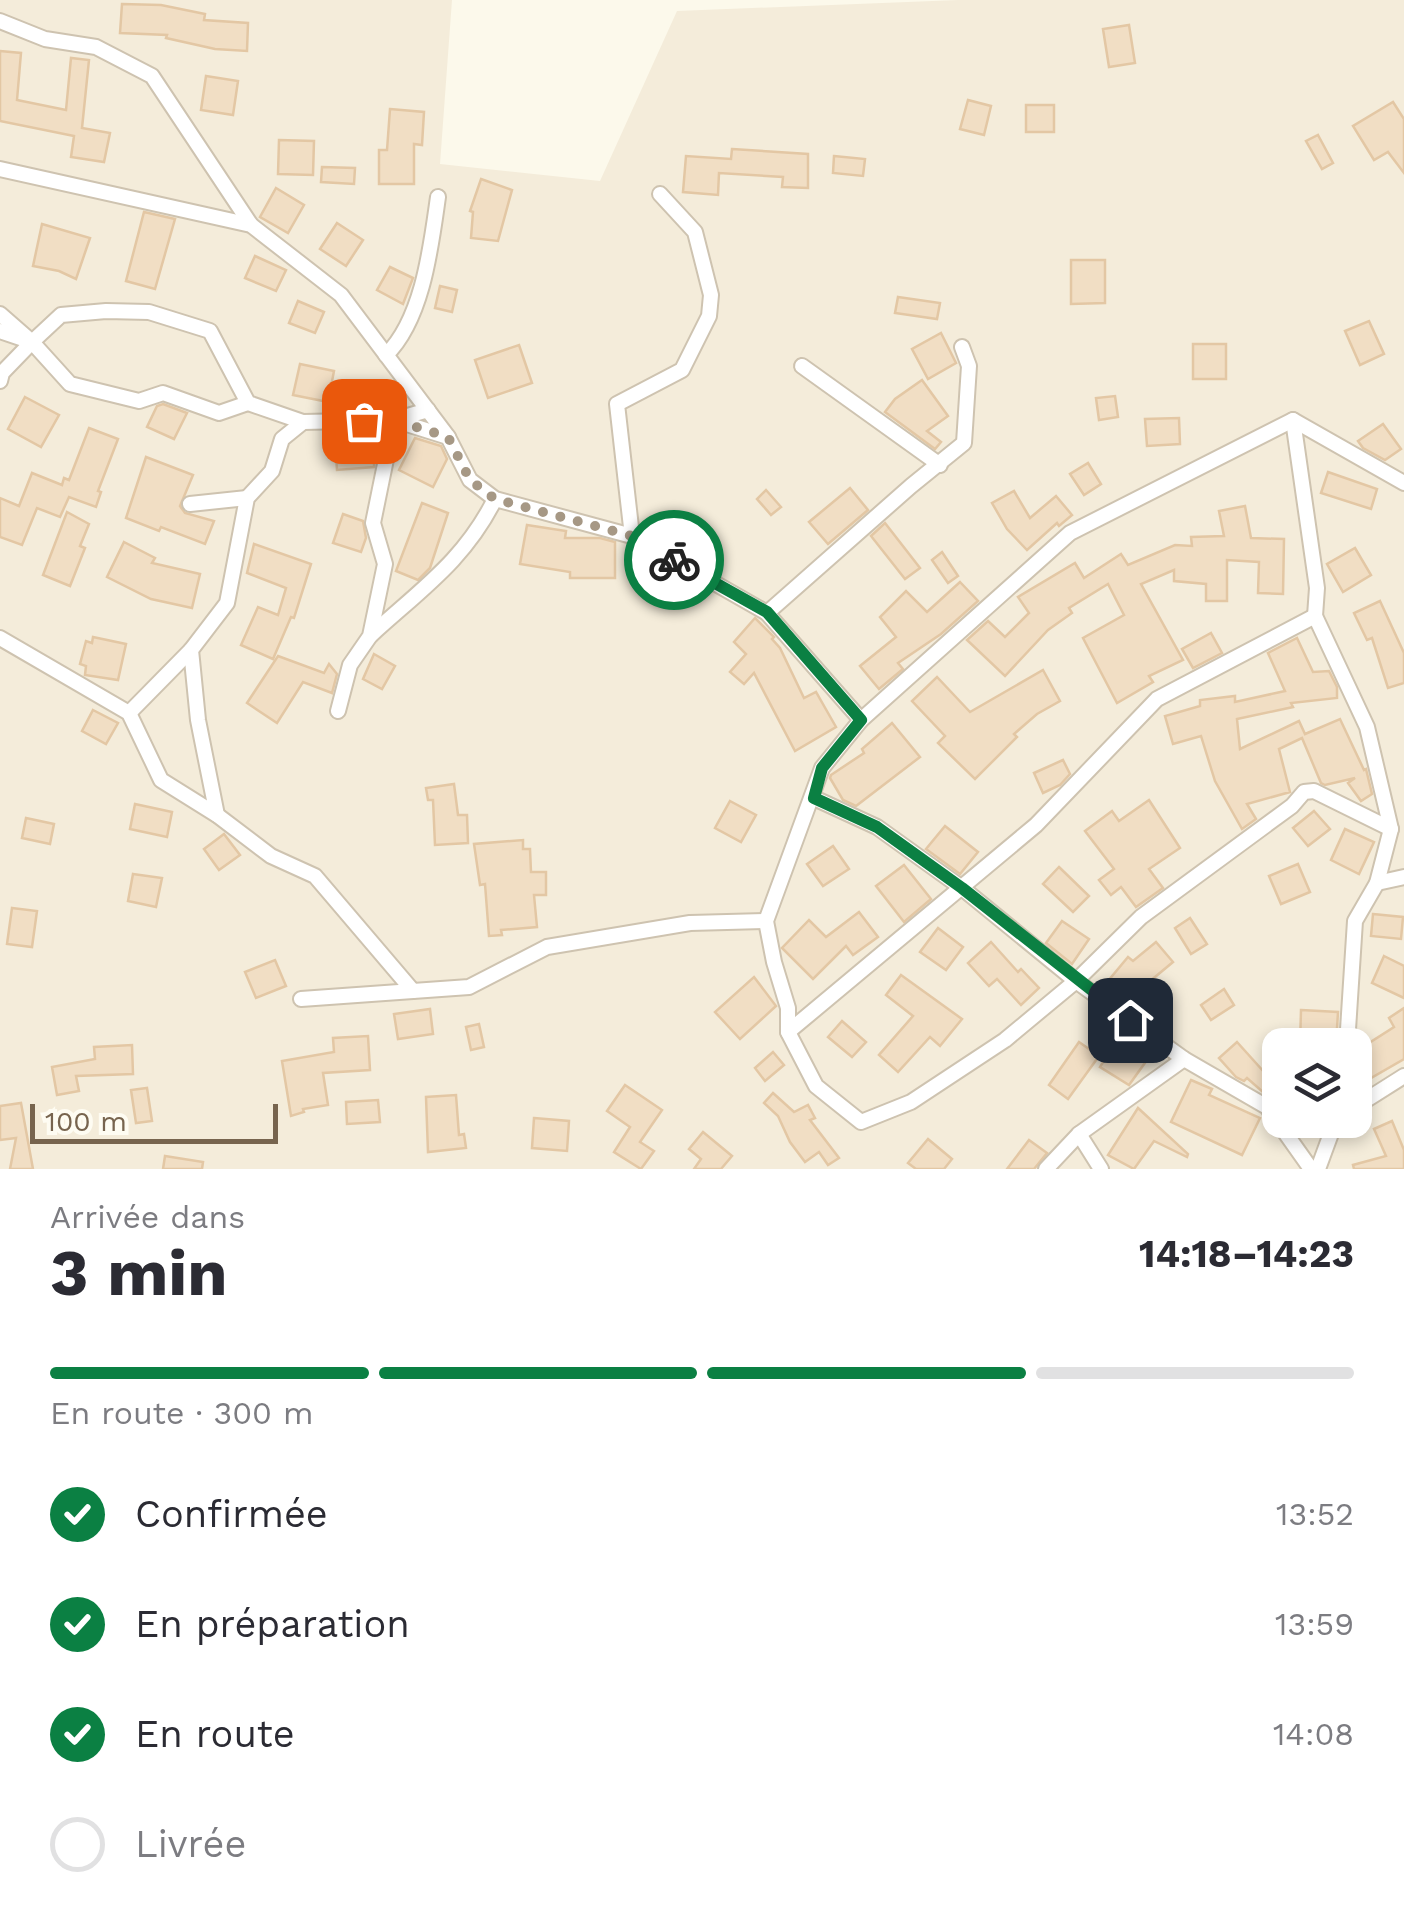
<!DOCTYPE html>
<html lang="fr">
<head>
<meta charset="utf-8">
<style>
	body { margin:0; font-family:"Work Sans",sans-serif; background:#f2f2f3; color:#2b2b33; height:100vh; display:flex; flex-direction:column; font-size:38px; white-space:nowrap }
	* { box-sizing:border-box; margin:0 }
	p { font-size:32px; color:#7c7c81 }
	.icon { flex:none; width:55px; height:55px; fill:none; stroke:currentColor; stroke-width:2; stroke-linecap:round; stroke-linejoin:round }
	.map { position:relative; height:1169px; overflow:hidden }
	.panel { display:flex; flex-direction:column; background:#fff; flex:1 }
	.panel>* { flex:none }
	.fabs { position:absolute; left:1262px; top:1028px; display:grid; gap:20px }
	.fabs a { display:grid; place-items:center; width:110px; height:110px; border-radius:20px; background:#fff; box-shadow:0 5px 15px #0003; font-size:50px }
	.scale { position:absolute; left:30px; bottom:25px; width:248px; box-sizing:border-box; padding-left:10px; border:5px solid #77644e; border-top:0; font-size:28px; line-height:35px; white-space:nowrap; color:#77644e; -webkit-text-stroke:8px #fefcf2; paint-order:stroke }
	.pin { position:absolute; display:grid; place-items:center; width:85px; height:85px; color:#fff; margin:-42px; border-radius:20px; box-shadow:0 5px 15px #0006 }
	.courier { position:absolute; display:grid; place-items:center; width:100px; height:100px; margin:-50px; border:8px solid #0b8043; border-radius:50%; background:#fff; color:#222; box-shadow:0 2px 12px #0007 }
	.overview em { font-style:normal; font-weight:700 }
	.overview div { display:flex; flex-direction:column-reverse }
	.overview { display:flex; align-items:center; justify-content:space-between; height:170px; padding:0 50px }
	h1 { font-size:65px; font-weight:700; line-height:75px }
	.bar { display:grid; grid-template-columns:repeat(4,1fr); gap:15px 10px; align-content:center; height:120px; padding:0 50px }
	.bar i { height:12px; border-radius:8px; background:#e1e1e2 }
	.bar .selected { background:#0b8043 }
	.bar p { grid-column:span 4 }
	ol { padding:0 50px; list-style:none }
	li { display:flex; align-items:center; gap:30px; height:110px }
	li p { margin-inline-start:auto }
	li .icon { padding:10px; border-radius:50%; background:#0b8043; color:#fff; stroke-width:4 }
	li:last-child { color:#7c7c81 }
	li i { width:55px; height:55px; border:5px solid #e1e1e2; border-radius:50% }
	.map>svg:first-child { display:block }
	.residential { fill:#f4ecda; fill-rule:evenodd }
	.building { fill:#f1dec4; stroke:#e3c7a4; stroke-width:2.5 }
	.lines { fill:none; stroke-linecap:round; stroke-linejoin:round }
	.street-casing { stroke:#cec3b0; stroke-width:18 }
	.street { stroke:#fff; stroke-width:14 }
	.done { stroke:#a69885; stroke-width:10; stroke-dasharray:0 18 }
	.route { stroke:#0b8043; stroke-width:12 }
</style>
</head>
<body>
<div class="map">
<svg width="1404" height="1169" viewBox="0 0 1404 1169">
	<rect width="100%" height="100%" fill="#fcf9eb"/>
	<!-- residential -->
	<path class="residential" d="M0 0H452L440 164 600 181 677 11 958 0H1404V1169H0ZM1280 1045H1355V1120H1280Z"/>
	<!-- building -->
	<g class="building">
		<polygon points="122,4 161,5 205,14 204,20 248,23 247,51 215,49 166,38 167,35 120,33"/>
		<polygon points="1129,25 1135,63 1109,67 1103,29"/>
		<polygon points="0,51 21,53 17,100 66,110 71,58 89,60 82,128 110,133 104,162 71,157 74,136 0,121"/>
		<polygon points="206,76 238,81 233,115 201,110"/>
		<polygon points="968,100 991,106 984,135 960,129"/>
		<polygon points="1393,102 1404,119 1404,173 1388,152 1374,160 1353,126"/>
		<rect x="1026" y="105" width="28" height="27"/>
		<polygon points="390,109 424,112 422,145 414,144 414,184 379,184 379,150 387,150"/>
		<polygon points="1318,135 1333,163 1322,169 1306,141"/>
		<polygon points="279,140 314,141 313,175 278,174"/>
		<polygon points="732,149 808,154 808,188 782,187 783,177 719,173 718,195 683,192 686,156 731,159"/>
		<polygon points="834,156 865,159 863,176 833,173"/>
		<polygon points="322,167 355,168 354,184 321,182"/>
		<polygon points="481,179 512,190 498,241 471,238 473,212 470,211"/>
		<polygon points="276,188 304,205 288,233 260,217"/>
		<polygon points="144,212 175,219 155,289 126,281"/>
		<polygon points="337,223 363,240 346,266 320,249"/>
		<polygon points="42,224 90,238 76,279 59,271 33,266"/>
		<polygon points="255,256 286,270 276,291 245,278"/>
		<polygon points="1071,260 1105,260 1105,303 1071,304"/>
		<polygon points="390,267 413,278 403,304 377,290"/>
		<polygon points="440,286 457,290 452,312 435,308"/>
		<polygon points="898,297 940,303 937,319 895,313"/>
		<polygon points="298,301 324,312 315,333 289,323"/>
		<polygon points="1369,321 1384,354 1360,365 1345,331"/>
		<polygon points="941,333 956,363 928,379 912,349"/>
		<rect x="1193" y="344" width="33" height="35"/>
		<polygon points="519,345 532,383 488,398 475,360"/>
		<polygon points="300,364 334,371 328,402 293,395"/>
		<polygon points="922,380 948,416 927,431 941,442 935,449 885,412 895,399"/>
		<polygon points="1115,396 1118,417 1099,420 1096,398"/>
		<polygon points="25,397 59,415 41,447 8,429"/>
		<polygon points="163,404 187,413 174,439 147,427 157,406"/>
		<polygon points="1179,418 1180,444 1147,446 1145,419"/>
		<polygon points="1383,424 1401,449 1385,460 1363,448 1358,441"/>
		<polygon points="89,428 118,439 98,491 101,492 96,507 69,497 60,517 37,508 22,545 0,537 0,498 19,506 32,473 62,485 64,478 69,480"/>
		<polygon points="415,438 441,446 447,459 433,487 399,470"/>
		<polygon points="375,439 374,467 337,470 335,442"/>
		<polygon points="146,457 193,475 180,506 185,513 214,521 205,544 161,527 159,531 126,518"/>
		<polygon points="1088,463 1101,484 1084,495 1070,474"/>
		<polygon points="1328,472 1377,489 1371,509 1321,493"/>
		<polygon points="850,488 868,510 828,544 809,522"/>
		<polygon points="766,490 781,507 771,515 757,499"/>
		<polygon points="1014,491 1030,518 1056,496 1072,515 1059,526 1057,523 1027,550 1007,529 992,503"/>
		<polygon points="422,503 448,513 430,568 418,580 396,571"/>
		<polygon points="1245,506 1251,538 1284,539 1283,594 1258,593 1259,562 1227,560 1227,601 1206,601 1206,584 1174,581 1174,570 1141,584 1183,660 1149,676 1153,682 1117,703 1083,638 1124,615 1108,584 1069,608 1072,613 1048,630 1005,676 967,640 988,621 1005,637 1029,613 1018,597 1075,563 1084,578 1121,554 1128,565 1175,545 1192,546 1191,537 1224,536 1219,511"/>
		<polygon points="67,512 89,524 80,546 85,548 70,586 43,575"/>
		<polygon points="343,514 363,521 366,538 361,552 333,543"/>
		<polygon points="885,523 920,568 905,579 871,536"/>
		<polygon points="527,525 566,531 565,538 600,538 615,542 615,578 570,578 570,572 520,564"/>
		<polygon points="124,542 155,558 152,563 200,574 192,608 151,599 107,577"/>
		<polygon points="254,544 311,564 294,618 291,617 273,659 241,645 258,607 278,615 286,588 247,573"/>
		<polygon points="1355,548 1371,575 1343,592 1327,564"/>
		<polygon points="942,552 958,576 948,583 932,560"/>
		<polygon points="960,582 978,601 941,634 898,663 903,669 879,689 860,666 896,637 880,617 906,591 927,612"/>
		<polygon points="1380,601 1404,653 1404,683 1388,688 1372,638 1367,640 1354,613"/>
		<polygon points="755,618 774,637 772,639 780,648 804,698 816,692 836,727 795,751 754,673 744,684 730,672 746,654 734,642"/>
		<polygon points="1211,633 1222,653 1193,668 1182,649"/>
		<polygon points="93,637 126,644 118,680 85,675 86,666 80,664 86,641 92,643"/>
		<polygon points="1297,638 1313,672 1329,671 1337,687 1337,698 1291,703 1293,707 1237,719 1240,749 1299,721 1305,734 1340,719 1364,770 1366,769 1372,794 1361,801 1348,783 1355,778 1325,785 1321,783 1302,738 1279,749 1290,792 1247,804 1256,819 1242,829 1215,781 1201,736 1173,744 1165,716 1200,706 1200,700 1235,696 1235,702 1285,691 1268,653"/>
		<polygon points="374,654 395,666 382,689 363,679"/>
		<polygon points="278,656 324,673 329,664 337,674 332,693 303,682 277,723 247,703"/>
		<polygon points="1043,670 1060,701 1037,714 1014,734 1017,737 975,779 938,743 945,736 912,701 937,677 970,712"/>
		<polygon points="93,710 118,723 106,744 82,731"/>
		<polygon points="892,723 920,757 856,806 843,800 830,778 831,775 864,753 862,749"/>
		<polygon points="1063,760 1070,774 1060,785 1043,793 1034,773"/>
		<polygon points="454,784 458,815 467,815 468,843 435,845 433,800 428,800 426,788"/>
		<polygon points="1149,800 1180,848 1149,869 1163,888 1136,907 1121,887 1111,895 1099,880 1114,869 1085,831 1112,811 1119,821"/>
		<polygon points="730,801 756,815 741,842 715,828"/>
		<polygon points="135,804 172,812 167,837 130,829"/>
		<polygon points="1314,811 1330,829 1308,846 1293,828"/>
		<polygon points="26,818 54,824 50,844 22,838"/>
		<polygon points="945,826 978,852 960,874 926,849"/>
		<polygon points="1345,829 1374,842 1359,874 1331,860"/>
		<polygon points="224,834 240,855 219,870 204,849"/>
		<polygon points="523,840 523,849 530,849 531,872 546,872 546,895 534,895 537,927 501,930 502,935 489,936 485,884 480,885 474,844"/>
		<polygon points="833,846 849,869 823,886 807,864"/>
		<polygon points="1298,864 1310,892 1281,904 1269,876"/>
		<polygon points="904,865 931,899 904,922 876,886"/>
		<polygon points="1059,867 1089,896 1073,912 1043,884"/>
		<polygon points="133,874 162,878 156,907 128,901"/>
		<polygon points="12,908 37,911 32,947 7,944"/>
		<polygon points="859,912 878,937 853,955 846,946 813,979 782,948 809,920 826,937"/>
		<polygon points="1373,914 1403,917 1401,939 1371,936"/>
		<polygon points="1190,918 1207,944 1191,954 1175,928"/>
		<polygon points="1062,921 1089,939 1072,964 1046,943"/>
		<polygon points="938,928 963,947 946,970 920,952"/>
		<polygon points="991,942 1018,972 1021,969 1039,988 1021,1005 997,979 989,986 968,963"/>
		<polygon points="1156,942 1173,962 1149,982 1169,996 1153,1019 1103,987 1128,957 1133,961"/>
		<polygon points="1384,956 1404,966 1404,998 1372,983"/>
		<polygon points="275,960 286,986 256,998 245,972"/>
		<polygon points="901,975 962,1019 940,1046 930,1037 898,1072 879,1055 913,1016 886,995"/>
		<polygon points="754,977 776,1006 740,1039 715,1012"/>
		<polygon points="1224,989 1234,1005 1211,1020 1201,1005"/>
		<polygon points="1404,1008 1404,1059 1371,1078 1355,1052 1394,1027 1389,1018"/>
		<polygon points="430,1009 433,1034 398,1039 394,1014"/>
		<polygon points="1301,1010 1338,1012 1336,1045 1300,1045"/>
		<polygon points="842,1021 866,1042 852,1057 828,1037"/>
		<polygon points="479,1024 484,1047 471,1050 466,1027"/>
		<polygon points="368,1036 370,1070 323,1073 328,1105 303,1109 304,1112 291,1116 282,1061 334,1052 333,1038"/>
		<polygon points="1116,1041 1147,1060 1129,1085 1100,1067"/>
		<polygon points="1079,1042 1099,1056 1068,1099 1049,1085"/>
		<polygon points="1237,1042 1273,1082 1264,1093 1247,1078 1244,1081 1236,1077 1219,1058"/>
		<polygon points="132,1045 133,1074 76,1076 79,1091 57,1095 52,1067 95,1059 94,1047"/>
		<polygon points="773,1052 784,1065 765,1081 755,1068"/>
		<polygon points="1191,1080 1212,1089 1209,1095 1260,1118 1242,1155 1171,1122"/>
		<polygon points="625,1085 662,1110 640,1142 654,1151 641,1169 614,1152 630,1127 607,1111"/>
		<polygon points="147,1088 152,1121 136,1123 131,1090"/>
		<polygon points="773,1093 794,1112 808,1105 815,1118 810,1120 839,1158 828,1165 819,1152 805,1162 790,1142 778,1116 764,1103"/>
		<polygon points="456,1095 459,1135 464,1134 466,1148 428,1152 426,1097"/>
		<polygon points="378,1100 380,1122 347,1124 346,1102"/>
		<polygon points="21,1103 33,1169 10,1169 16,1138 0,1140 0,1106"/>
		<polygon points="1138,1108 1188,1154 1187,1157 1154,1141 1134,1169 1108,1155"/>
		<polygon points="534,1118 569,1121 567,1151 532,1148"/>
		<polygon points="1294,1120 1325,1120 1319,1136 1311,1135"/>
		<polygon points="1392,1121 1404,1150 1404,1169 1354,1169 1353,1165 1386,1156 1374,1129"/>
		<polygon points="703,1132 732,1156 721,1169 694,1169 701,1159 689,1149"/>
		<polygon points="928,1139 952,1159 944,1169 916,1169 908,1163"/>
		<polygon points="1029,1140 1047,1153 1034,1169 1007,1169"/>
		<polygon points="165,1156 203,1162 202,1169 163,1169"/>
	</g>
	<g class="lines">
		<defs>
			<g id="street">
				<polyline points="0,21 45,39 96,47 152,76 251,225"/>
				<polyline points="0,169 251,225 341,295 448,437 470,480 495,499 632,536 767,613 861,720"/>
				<polyline points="0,314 32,342 70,384 139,401 163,393 219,413 248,403"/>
				<polyline points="0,331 32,342 61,315 106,311 149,312 210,331 248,403 303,422 394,420 448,437"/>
				<path d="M386 355C423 319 431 246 438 197"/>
				<polyline points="802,366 940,465"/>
				<polyline points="0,381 2,373 32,342"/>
				<polyline points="1293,420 1317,588 1315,616"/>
				<polyline points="190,504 247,498"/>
				<polyline points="632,536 617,404 682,370 709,316 711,295 695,232 660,194"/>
				<polyline points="767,613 911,486 964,443 969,366 962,347"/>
				<path d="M371 635C420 590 464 561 495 499"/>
				<polyline points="0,638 129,713 161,780 217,815 271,856 315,876 413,991"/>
				<polyline points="338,711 350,665 370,636 385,564 373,523 394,420 428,410"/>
				<polyline points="129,713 191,650"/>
				<polyline points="814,798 877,827 962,888 1076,981 1184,1059 1267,1107 1311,1169"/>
				<polyline points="217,815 198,720 191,650 227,603 247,498 272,471 282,439 303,422"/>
				<polyline points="1391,829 1314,791 1304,792 1292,806 1141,917 1076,981 1005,1040 911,1102 861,1122 816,1086 788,1032 788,1008 774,962 766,921 822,768 861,720 1070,533 1293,420 1404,483"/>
				<polyline points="1377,883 1404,877"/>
				<polyline points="301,999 469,987 547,947 690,923 766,921"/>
				<polyline points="788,1032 1036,825 1157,699 1315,616 1367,727 1391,829 1377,883 1355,921 1347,1045"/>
				<polyline points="1355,1107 1404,1076"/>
				<polyline points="1079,1134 1101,1169"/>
				<polyline points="1046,1169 1079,1134 1184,1059"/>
				<polyline points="1318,1169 1336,1120"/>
			</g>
		</defs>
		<!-- street casing -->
		<use href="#street" class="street-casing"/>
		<!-- street -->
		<use href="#street" class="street"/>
	</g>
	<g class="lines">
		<!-- done -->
		<polyline class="done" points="364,421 394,420 448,437 470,480 495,499 632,536 674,560"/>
		<!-- route -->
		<polyline class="route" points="674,560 767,612 861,720 822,768 814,798 877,827 962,888 1130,1020"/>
	</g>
</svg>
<div class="fabs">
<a><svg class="icon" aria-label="layers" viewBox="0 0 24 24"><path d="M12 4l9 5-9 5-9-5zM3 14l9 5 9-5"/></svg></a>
</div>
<div class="scale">100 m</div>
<div class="pin" style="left:364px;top:421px;background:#ea580c"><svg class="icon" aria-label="bag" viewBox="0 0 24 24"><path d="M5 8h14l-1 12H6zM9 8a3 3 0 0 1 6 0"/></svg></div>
<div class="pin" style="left:1130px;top:1020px;background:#1f2937"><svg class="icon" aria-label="home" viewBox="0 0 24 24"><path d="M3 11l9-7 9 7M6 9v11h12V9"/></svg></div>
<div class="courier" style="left:674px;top:560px"><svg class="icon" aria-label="bike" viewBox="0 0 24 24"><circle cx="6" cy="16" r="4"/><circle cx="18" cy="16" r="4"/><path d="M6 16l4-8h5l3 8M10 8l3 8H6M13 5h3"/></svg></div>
</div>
<section class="panel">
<div class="overview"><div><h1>3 min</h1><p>Arrivée dans</p></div><em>14:18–14:23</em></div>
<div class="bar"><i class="selected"></i><i class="selected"></i><i class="selected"></i><i></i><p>En route · 300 m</p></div>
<ol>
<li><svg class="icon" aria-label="check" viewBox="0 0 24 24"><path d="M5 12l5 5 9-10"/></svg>Confirmée<p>13:52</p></li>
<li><svg class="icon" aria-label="check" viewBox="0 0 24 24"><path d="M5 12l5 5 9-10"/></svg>En préparation<p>13:59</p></li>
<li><svg class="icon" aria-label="check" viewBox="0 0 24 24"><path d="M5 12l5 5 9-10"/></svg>En route<p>14:08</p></li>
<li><i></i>Livrée</li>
</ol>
</section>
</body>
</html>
